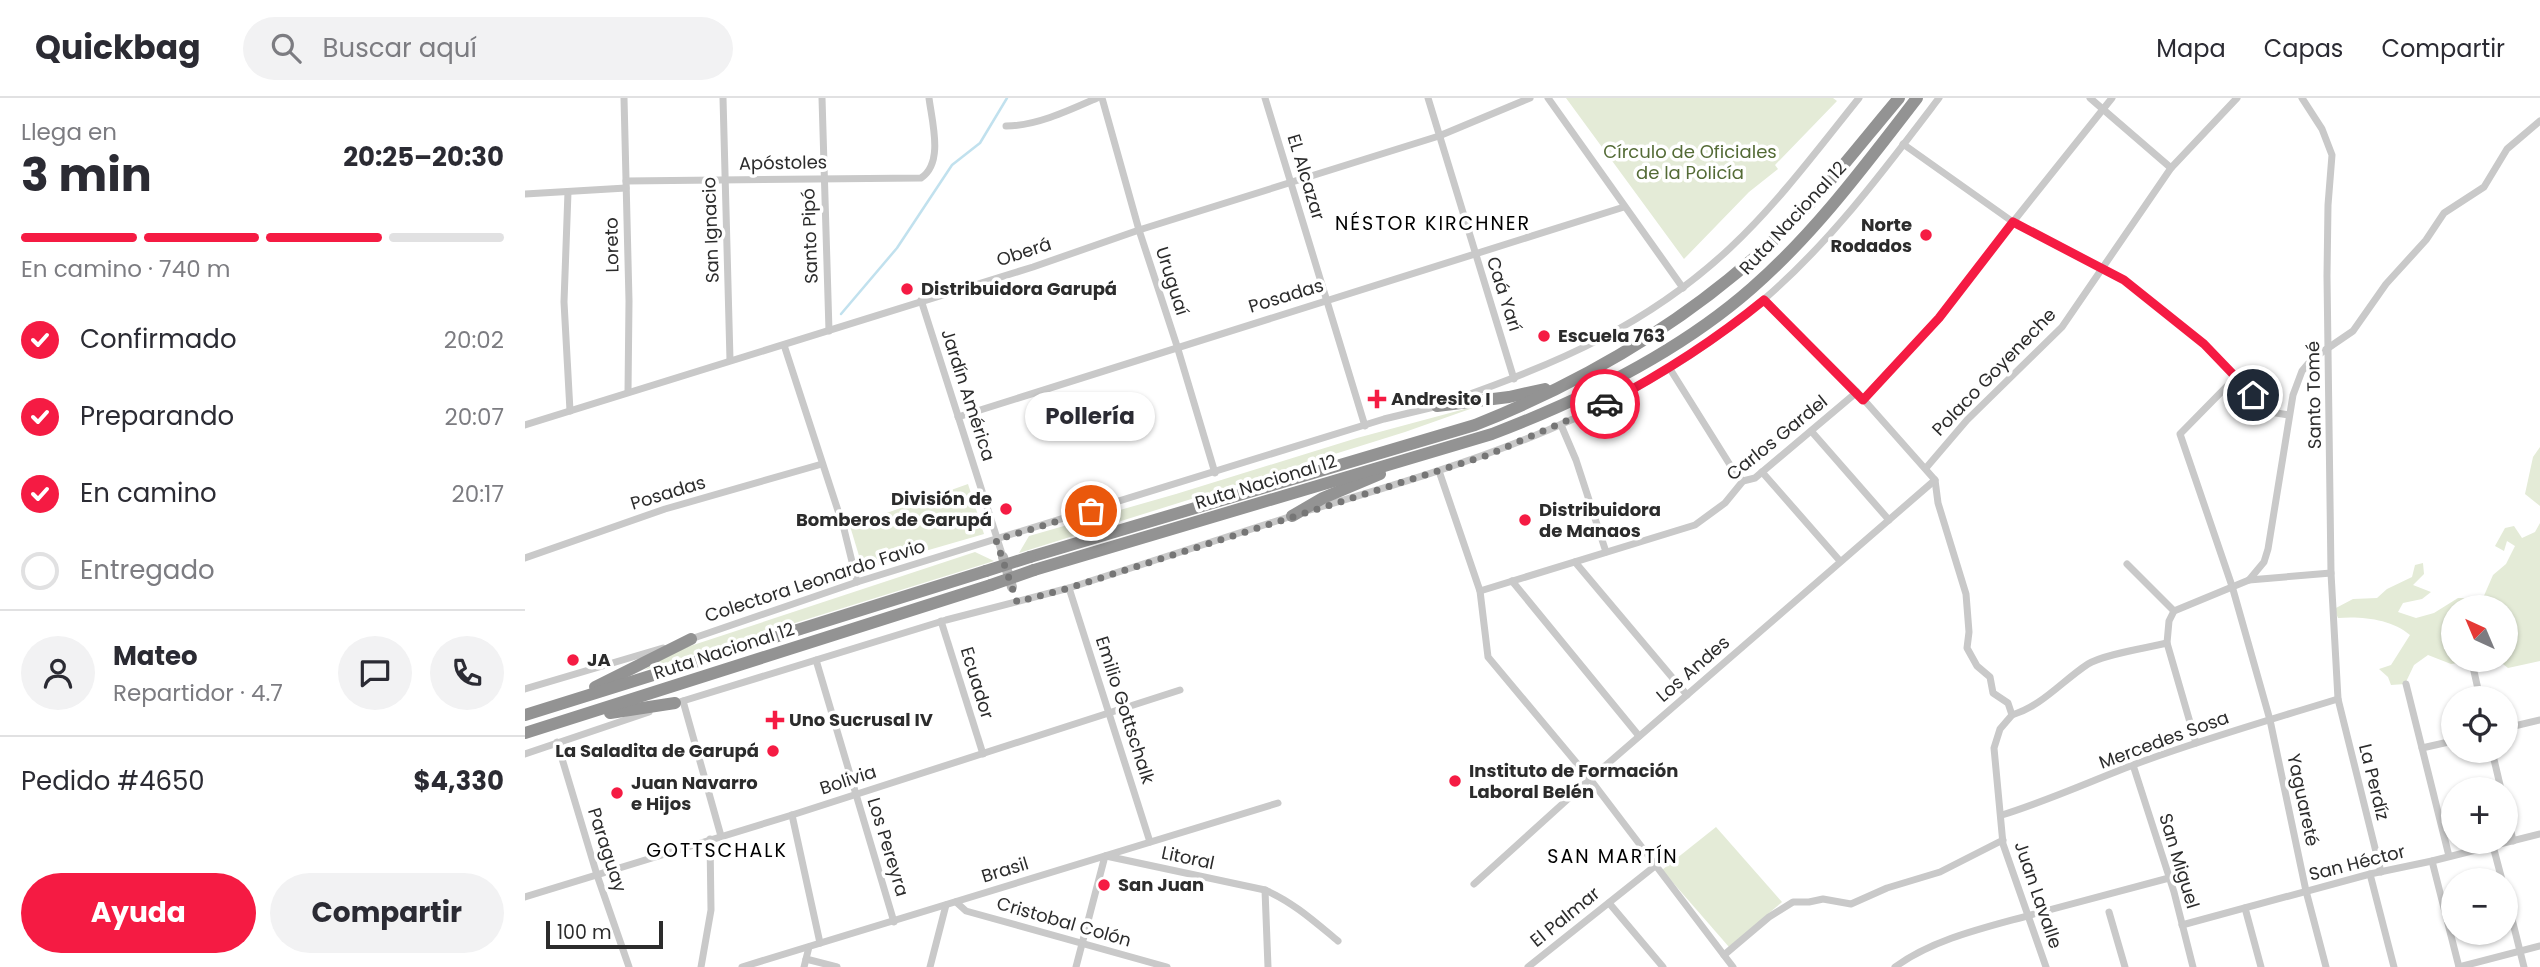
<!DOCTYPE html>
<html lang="es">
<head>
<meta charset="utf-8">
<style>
	body { margin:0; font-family:Poppins,sans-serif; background:#f2f2f3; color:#2b2b33; height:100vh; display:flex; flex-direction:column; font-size:26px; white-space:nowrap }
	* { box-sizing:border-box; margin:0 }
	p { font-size:23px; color:#7c7c81 }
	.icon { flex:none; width:38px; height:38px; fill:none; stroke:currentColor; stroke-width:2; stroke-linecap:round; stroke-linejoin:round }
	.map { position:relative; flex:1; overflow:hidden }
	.details { display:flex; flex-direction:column; background:#fff; width:525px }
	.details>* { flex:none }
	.needle { width:46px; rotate:316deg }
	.buttons { position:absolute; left:1916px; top:497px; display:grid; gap:14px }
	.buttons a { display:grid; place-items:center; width:77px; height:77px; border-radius:50%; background:#fff; box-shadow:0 2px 5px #0004; font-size:35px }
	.scale { position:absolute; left:21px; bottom:18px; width:117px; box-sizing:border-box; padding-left:7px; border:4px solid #2c2c2c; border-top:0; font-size:19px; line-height:24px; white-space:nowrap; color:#2c2c2c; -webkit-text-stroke:5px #fff; paint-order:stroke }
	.pin { position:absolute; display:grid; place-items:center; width:60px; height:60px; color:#fff; margin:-30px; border:4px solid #fff; border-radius:50%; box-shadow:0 2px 7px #0007 }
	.courier { position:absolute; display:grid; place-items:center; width:70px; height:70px; margin:-35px; border:5px solid #f51b43; border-radius:50%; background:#fff; color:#222; box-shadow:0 2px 9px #0007 }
	.bubble { position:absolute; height:49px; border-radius:24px; background:#fff; box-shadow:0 2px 5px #0004; font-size:23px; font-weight:700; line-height:49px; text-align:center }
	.head em { font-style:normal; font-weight:700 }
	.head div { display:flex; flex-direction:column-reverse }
	.head { display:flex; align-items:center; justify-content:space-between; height:119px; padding:0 21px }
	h1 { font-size:46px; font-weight:700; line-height:52px }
	.bar { display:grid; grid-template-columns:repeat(4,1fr); gap:10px 7px; align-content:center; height:84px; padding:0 21px }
	.bar i { height:9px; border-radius:5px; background:#e1e1e2 }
	.bar .active { background:#f51b43 }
	.bar p { grid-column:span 4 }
	.line { display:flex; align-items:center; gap:18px; padding:0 21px; border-top:2px solid #e1e1e2 }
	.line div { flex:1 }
	.round { display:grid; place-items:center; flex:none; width:74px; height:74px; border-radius:37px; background:#f2f2f3 }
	ol { padding:0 21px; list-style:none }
	li { display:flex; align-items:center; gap:21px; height:77px }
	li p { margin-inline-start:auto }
	li .icon { padding:7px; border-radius:50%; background:#f51b43; color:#fff; stroke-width:4 }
	li:last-child { color:#7c7c81 }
	li i { width:38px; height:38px; border:4px solid #e1e1e2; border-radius:50% }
	.action { display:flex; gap:14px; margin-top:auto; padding:14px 21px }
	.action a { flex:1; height:80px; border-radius:42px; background:#f51b43; color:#fff; font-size:28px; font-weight:700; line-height:80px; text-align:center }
	.action a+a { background:#f2f2f3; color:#2b2b33 }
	header { display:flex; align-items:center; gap:42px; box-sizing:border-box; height:98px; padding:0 35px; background:#fff; border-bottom:2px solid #e1e1e2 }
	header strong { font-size:33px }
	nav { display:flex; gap:38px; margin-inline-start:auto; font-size:24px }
	.search { width:490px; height:63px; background:#f2f2f3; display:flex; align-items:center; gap:18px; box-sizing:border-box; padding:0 24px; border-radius:38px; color:#7c7c81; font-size:26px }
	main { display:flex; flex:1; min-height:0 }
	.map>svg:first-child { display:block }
	.green { fill:#e4ebd7 }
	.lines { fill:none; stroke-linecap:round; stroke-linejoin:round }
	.stream { stroke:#c1e1ee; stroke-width:2.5 }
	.street { stroke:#c9c9c9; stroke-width:7 }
	.secondary { stroke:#b6b6b6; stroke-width:10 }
	.highway { stroke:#939393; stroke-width:12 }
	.highway-bridge { stroke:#939393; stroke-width:12 }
	.done { stroke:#767676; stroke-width:7; stroke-dasharray:0 12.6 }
	.route { stroke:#f51b43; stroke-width:9 }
	.poi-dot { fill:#f51b43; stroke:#fff; stroke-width:2.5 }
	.labels { text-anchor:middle; stroke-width:7; stroke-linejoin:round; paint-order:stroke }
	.park-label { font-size:18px; fill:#546b36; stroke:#fff }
	.street-label { font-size:18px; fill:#2c2c2c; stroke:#fff }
	.poi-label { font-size:18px; font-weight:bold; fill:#2c2c2c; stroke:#fff; text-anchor:start }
	.neighbourhood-label { font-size:19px; letter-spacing:2px; fill:#000; stroke:#fff }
</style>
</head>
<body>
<header>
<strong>Quickbag</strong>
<div class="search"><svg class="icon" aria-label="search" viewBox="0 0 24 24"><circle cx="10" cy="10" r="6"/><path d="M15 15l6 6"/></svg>Buscar aquí</div>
<nav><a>Mapa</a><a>Capas</a><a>Compartir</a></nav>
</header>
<main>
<section class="details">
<div class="head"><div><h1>3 min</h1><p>Llega en</p></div><em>20:25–20:30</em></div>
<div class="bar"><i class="active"></i><i class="active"></i><i class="active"></i><i></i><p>En camino · 740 m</p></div>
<ol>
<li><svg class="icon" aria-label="check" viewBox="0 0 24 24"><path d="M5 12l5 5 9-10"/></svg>Confirmado<p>20:02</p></li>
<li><svg class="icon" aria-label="check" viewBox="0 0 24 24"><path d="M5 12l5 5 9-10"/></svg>Preparando<p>20:07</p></li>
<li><svg class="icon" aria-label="check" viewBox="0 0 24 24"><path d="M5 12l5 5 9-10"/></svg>En camino<p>20:17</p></li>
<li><i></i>Entregado</li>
</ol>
<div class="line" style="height:126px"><a class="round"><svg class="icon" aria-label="person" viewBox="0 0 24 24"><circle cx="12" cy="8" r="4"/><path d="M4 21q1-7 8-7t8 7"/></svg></a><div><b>Mateo</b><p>Repartidor · 4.7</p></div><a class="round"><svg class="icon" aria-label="chat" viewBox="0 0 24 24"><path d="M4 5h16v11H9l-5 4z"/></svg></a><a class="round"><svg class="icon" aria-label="phone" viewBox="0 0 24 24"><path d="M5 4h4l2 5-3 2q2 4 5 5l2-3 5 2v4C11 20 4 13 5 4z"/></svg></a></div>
<div class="line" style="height:91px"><div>Pedido #4650</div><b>$4,330</b></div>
<div class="action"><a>Ayuda</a><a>Compartir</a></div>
</section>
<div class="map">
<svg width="2015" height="869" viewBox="0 0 2015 869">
	<rect width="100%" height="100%" fill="#fff"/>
	<!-- green -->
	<g class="green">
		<polygon points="1041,0 1308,0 1312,3 1250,67 1253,71 1224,94 1159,161"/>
		<polygon points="962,305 880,334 494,455 504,438 651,396 832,340"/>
		<polygon points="2015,349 2015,408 2000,396 2008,359"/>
		<polygon points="443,386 459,436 338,471 325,428"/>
		<path d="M2015 425V563L1983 570 1973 562H1981V509H1928V562H1952L1926 566 1903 557 1889 567 1880 586 1866 587 1863 579 1854 571 1866 567 1885 537C1867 521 1836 518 1813 520L1809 511 1828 501 1852 500 1862 491 1887 479 1890 467 1898 465 1899 476 1888 487 1906 494 1897 501 1878 505 1873 514 1891 520 1909 515 1933 500H1958L1968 477 1981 466 1990 448 1982 443 1979 453 1970 448 1980 430 1989 428 1997 440 2010 434Z"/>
		<polygon points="450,454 469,463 119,572 150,553"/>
		<polygon points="1191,729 1257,804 1204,849 1137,772"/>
	</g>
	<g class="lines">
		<!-- stream -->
		<polyline class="stream" points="316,216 372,150 427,67 455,45 482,0"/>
		<!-- street -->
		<g class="street">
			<polyline points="99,0 104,203 103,294"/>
			<polyline points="198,0 205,262"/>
			<polyline points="297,0 304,233"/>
			<polyline points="577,0 614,132 652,248 690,375"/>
			<polyline points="740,0 840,328"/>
			<polyline points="903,0 989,281"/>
			<polyline points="1023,0 1158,190"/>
			<polyline points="1565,0 1646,70"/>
			<polyline points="1777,0 1797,31 1807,57 1803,107 1802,178 1806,475 1813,601 1856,774"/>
			<path d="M481 28C511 28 545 12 572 0"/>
			<polyline points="1378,46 1488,124 1599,182 1679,246 1745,314 1764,317"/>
			<path d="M101 83 396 80C419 65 407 24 404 0"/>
			<polyline points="43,94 39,204 45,313"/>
			<polyline points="0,96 101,90"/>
			<polyline points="396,202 478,459"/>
			<polyline points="1239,202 1332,294 1410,382 1413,405 1441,496 1444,534 1442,550 1452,568 1465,579 1468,595 1483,605 1487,617 1475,631 1469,650 1478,746 1521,869"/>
			<polyline points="259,247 319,431 332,484"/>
			<polyline points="1145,271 1212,378 1218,383"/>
			<polyline points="1711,279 1655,336 1707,488 1745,622 1781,793 1801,869"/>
			<path d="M931 301C1034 265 1124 226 1205 150 1253 105 1293 51 1334 0"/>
			<polyline points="1338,301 1414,220 1488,124 1587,0"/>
			<polyline points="433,319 1099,109"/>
			<polyline points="0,327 508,169 614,132 914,38 1005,0"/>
			<polyline points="1036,327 1051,362 1081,454"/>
			<polyline points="1287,334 1364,422"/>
			<polyline points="1401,370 1442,322 1537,229 1646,70 1712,0"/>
			<polyline points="914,373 955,493 963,559 1065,681 1208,869"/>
			<polyline points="1237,374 1315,463"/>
			<path d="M785 412C946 365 1107 316 1237 203 1305 145 1360 71 1414 0"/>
			<polyline points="0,460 140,411 297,366"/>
			<polyline points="1050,464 1162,597"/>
			<polyline points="1602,466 1649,513"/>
			<polyline points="1724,482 1806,475"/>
			<polyline points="987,483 1114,638"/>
			<polyline points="544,490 625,744"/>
			<polyline points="955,493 1170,427 1200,405 1218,383 1230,380 1332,294"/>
			<polyline points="416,523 458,656"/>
			<polyline points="163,542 332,484 859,321 913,308"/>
			<polyline points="291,562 369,824"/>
			<polyline points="1948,569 1955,600"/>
			<polyline points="1881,586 1924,758"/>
			<polyline points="0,591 138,550"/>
			<polyline points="158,603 196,738"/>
			<polyline points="148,606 421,522 544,490 770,417"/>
			<path d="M1487 617C1517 608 1537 583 1563 566 1579 556 1622 550 1642 545"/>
			<polyline points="1981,630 2015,622"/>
			<polyline points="32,644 72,777 104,869"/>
			<polyline points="1671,645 1642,545 1644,523 1649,513 1724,482 1739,464 1743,451 1768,297 1777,273 1787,261 1828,233 1861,186 1901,142 1919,115 1959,89 1982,51 2015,23"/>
			<polyline points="1897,650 1928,643"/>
			<polyline points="1967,653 1976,691"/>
			<polyline points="0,656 124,614"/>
			<polyline points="1608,667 1649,794 1668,869"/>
			<polyline points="1981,711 1988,743"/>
			<polyline points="267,717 295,845"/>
			<path d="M1477 717C1522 703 1564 684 1608 667 1675 642 1744 622 1813 601"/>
			<polyline points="1968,748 1977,782"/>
			<path d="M581 758 740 792C768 804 790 824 813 843"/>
			<polyline points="1907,763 1934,869"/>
			<polyline points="1845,776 1869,869"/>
			<polyline points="949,786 1065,681 1410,382"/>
			<polyline points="740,792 743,869"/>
			<polyline points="1981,797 1999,869"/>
			<polyline points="0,799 267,717 655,592"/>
			<polyline points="431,804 441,813 642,869"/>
			<polyline points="1084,805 1138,869"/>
			<polyline points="1720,810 1736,869"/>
			<polyline points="1584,814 1600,869"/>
			<polyline points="1657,827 1845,776 1907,763 2015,736"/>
			<polyline points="1199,857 1244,819 1268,804 1284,804 1298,801 1326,806 1362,790 1415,774 1478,742"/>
			<polyline points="281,861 312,869"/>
			<polyline points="176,869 186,812 185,741"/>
			<polyline points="217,869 753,705"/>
			<polyline points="279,869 284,849"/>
			<polyline points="405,869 421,807"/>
			<polyline points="551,869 580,758"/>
			<polyline points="1003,869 1130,768"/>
			<path d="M1370 869C1410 840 1463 829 1509 816 1554 804 1599 792 1644 780"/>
			<polyline points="1934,869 2015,848"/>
		</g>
		<!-- secondary -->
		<polyline class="secondary" points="478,459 487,489"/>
		<!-- highway -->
		<g class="highway">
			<polyline points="912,308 984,299 1020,291"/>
			<polyline points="767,418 798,400 855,376"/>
			<path d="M505 459 950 327C1061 283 1164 222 1251 140 1295 99 1335 46 1374 0"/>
			<path d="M509 472 967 336C1059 301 1153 255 1227 190 1290 135 1341 66 1392 0"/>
			<polyline points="70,589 166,541"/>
			<polyline points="85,615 150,605"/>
			<polyline points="0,617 461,473"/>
			<polyline points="0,635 466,487"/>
		</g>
		<!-- highway-bridge -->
		<g class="highway-bridge">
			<polyline points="461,473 505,459"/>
			<polyline points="466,487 509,472"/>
		</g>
	</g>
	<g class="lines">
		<!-- done -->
		<polyline class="done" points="566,413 471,442 492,504 544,490 963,357 1080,306"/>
		<!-- route -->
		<path class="route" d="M1080 306C1137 276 1189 243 1239 202L1338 302 1414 220 1488 124 1599 182 1679 246 1728 297"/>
	</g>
	<!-- markers -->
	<g class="poi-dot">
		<circle cx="1401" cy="137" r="7"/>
		<circle cx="382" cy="191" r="7"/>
		<circle cx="1019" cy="238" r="7"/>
		<path d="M848.5 290.5h7v7h7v7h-7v7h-7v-7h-7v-7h7z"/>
		<circle cx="481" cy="411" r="7"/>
		<circle cx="1000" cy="422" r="7"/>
		<circle cx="48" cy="562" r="7"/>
		<path d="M246.5 611.5h7v7h7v7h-7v7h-7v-7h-7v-7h7z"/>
		<circle cx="248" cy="653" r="7"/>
		<circle cx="930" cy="683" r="7"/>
		<circle cx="92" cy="695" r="7"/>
		<circle cx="579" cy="787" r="7"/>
	</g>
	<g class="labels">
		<!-- park labels -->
		<g class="park-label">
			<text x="1165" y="60">Círculo de Oficiales<tspan x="1165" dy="21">de la Policía</tspan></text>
		</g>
		<!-- street labels -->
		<g class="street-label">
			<text transform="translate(258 65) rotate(-1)" y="6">Apóstoles</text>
			<text transform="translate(781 79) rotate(73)" y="6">EL Alcazar</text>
			<text transform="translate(1268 120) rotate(-47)" y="6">Ruta Nacional 12</text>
			<text transform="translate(186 132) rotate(-92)" y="6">San Ignacio</text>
			<text transform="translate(285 138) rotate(-92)" y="6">Santo Pipó</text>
			<text transform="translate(87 147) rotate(-91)" y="6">Loreto</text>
			<text transform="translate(499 154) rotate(-18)" y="6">Oberá</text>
			<text transform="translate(647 183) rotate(72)" y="6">Uruguaí</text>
			<text transform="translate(979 196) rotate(72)" y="6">Caá Yarí</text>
			<text transform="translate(761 198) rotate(-17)" y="6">Posadas</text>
			<text transform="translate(1469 274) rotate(-46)" y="6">Polaco Goyeneche</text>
			<text transform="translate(443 297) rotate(72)" y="6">Jardín América</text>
			<text transform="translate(1789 297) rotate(-91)" y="6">Santo Tomé</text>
			<text transform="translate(1252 340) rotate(-39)" y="6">Carlos Gardel</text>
			<text transform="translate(741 384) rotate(-17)" y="6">Ruta Nacional 12</text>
			<text transform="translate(143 395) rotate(-17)" y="6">Posadas</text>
			<text transform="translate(290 483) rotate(-18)" y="6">Colectora Leonardo Favio</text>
			<text transform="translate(199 553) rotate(-18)" y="6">Ruta Nacional 12</text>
			<text transform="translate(1168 571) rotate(-41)" y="6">Los Andes</text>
			<text transform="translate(452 585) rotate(73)" y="6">Ecuador</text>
			<text transform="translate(600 612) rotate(72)" y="6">Emilio Gottschalk</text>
			<text transform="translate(1639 642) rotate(-20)" y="6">Mercedes Sosa</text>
			<text transform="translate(323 682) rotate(-18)" y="6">Bolivia</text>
			<text transform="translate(1849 684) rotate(76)" y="6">La Perdíz</text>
			<text transform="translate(1778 702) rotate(78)" y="6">Yaguareté</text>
			<text transform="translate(363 749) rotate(73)" y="6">Los Pereyra</text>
			<text transform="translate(82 752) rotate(72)" y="6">Paraguay</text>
			<text transform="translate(663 760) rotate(12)" y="6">Litoral</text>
			<text transform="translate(1654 763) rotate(73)" y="6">San Miguel</text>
			<text transform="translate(1832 765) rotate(-14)" y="6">San Héctor</text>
			<text transform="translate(480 772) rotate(-17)" y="6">Brasil</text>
			<text transform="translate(1513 797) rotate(71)" y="6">Juan Lavalle</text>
			<text transform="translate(1040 819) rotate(-39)" y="6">El Palmar</text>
			<text transform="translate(539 824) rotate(16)" y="6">Cristobal Colón</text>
		</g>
		<!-- poi labels -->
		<g class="poi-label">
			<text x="1387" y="133" text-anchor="end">Norte<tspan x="1387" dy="21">Rodados</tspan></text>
			<text x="396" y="197">Distribuidora Garupá</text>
			<text x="1033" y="244">Escuela 763</text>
			<text x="866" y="307">Andresito I</text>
			<text x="467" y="407" text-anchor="end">División de<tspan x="467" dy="21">Bomberos de Garupá</tspan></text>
			<text x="1014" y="418">Distribuidora<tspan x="1014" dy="21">de Manaos</tspan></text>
			<text x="62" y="568">JA</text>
			<text x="264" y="628">Uno Sucrusal IV</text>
			<text x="234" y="659" text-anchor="end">La Saladita de Garupá</text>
			<text x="944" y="679">Instituto de Formación<tspan x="944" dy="21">Laboral Belén</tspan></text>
			<text x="106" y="691">Juan Navarro<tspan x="106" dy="21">e Hijos</tspan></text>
			<text x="593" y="793">San Juan</text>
		</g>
		<!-- neighbourhood labels -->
		<g class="neighbourhood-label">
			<text x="908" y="132">NÉSTOR KIRCHNER</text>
			<text x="192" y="759">GOTTSCHALK</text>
			<text x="1088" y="765">SAN MARTÍN</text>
		</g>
	</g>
</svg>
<div class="buttons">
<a><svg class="needle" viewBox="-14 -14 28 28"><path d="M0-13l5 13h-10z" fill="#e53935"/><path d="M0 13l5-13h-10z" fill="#7c7c81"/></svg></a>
<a><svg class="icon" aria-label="locate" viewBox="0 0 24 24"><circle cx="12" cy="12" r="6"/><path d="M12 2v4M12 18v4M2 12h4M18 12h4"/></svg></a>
<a>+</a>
<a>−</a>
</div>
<div class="scale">100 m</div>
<div class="pin" style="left:566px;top:413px;background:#ea580c"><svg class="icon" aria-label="bag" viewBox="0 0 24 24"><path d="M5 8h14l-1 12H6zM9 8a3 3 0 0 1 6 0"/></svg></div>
<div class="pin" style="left:1728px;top:297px;background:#1f2937"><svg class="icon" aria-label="home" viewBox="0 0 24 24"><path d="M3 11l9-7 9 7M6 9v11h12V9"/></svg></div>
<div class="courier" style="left:1080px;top:306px"><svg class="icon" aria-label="car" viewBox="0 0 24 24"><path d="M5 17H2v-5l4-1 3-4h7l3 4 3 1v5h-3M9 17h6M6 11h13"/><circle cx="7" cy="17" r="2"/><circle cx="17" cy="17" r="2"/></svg></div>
<div class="bubble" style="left:500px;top:294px;width:130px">Pollería</div>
</div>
</main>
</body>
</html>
